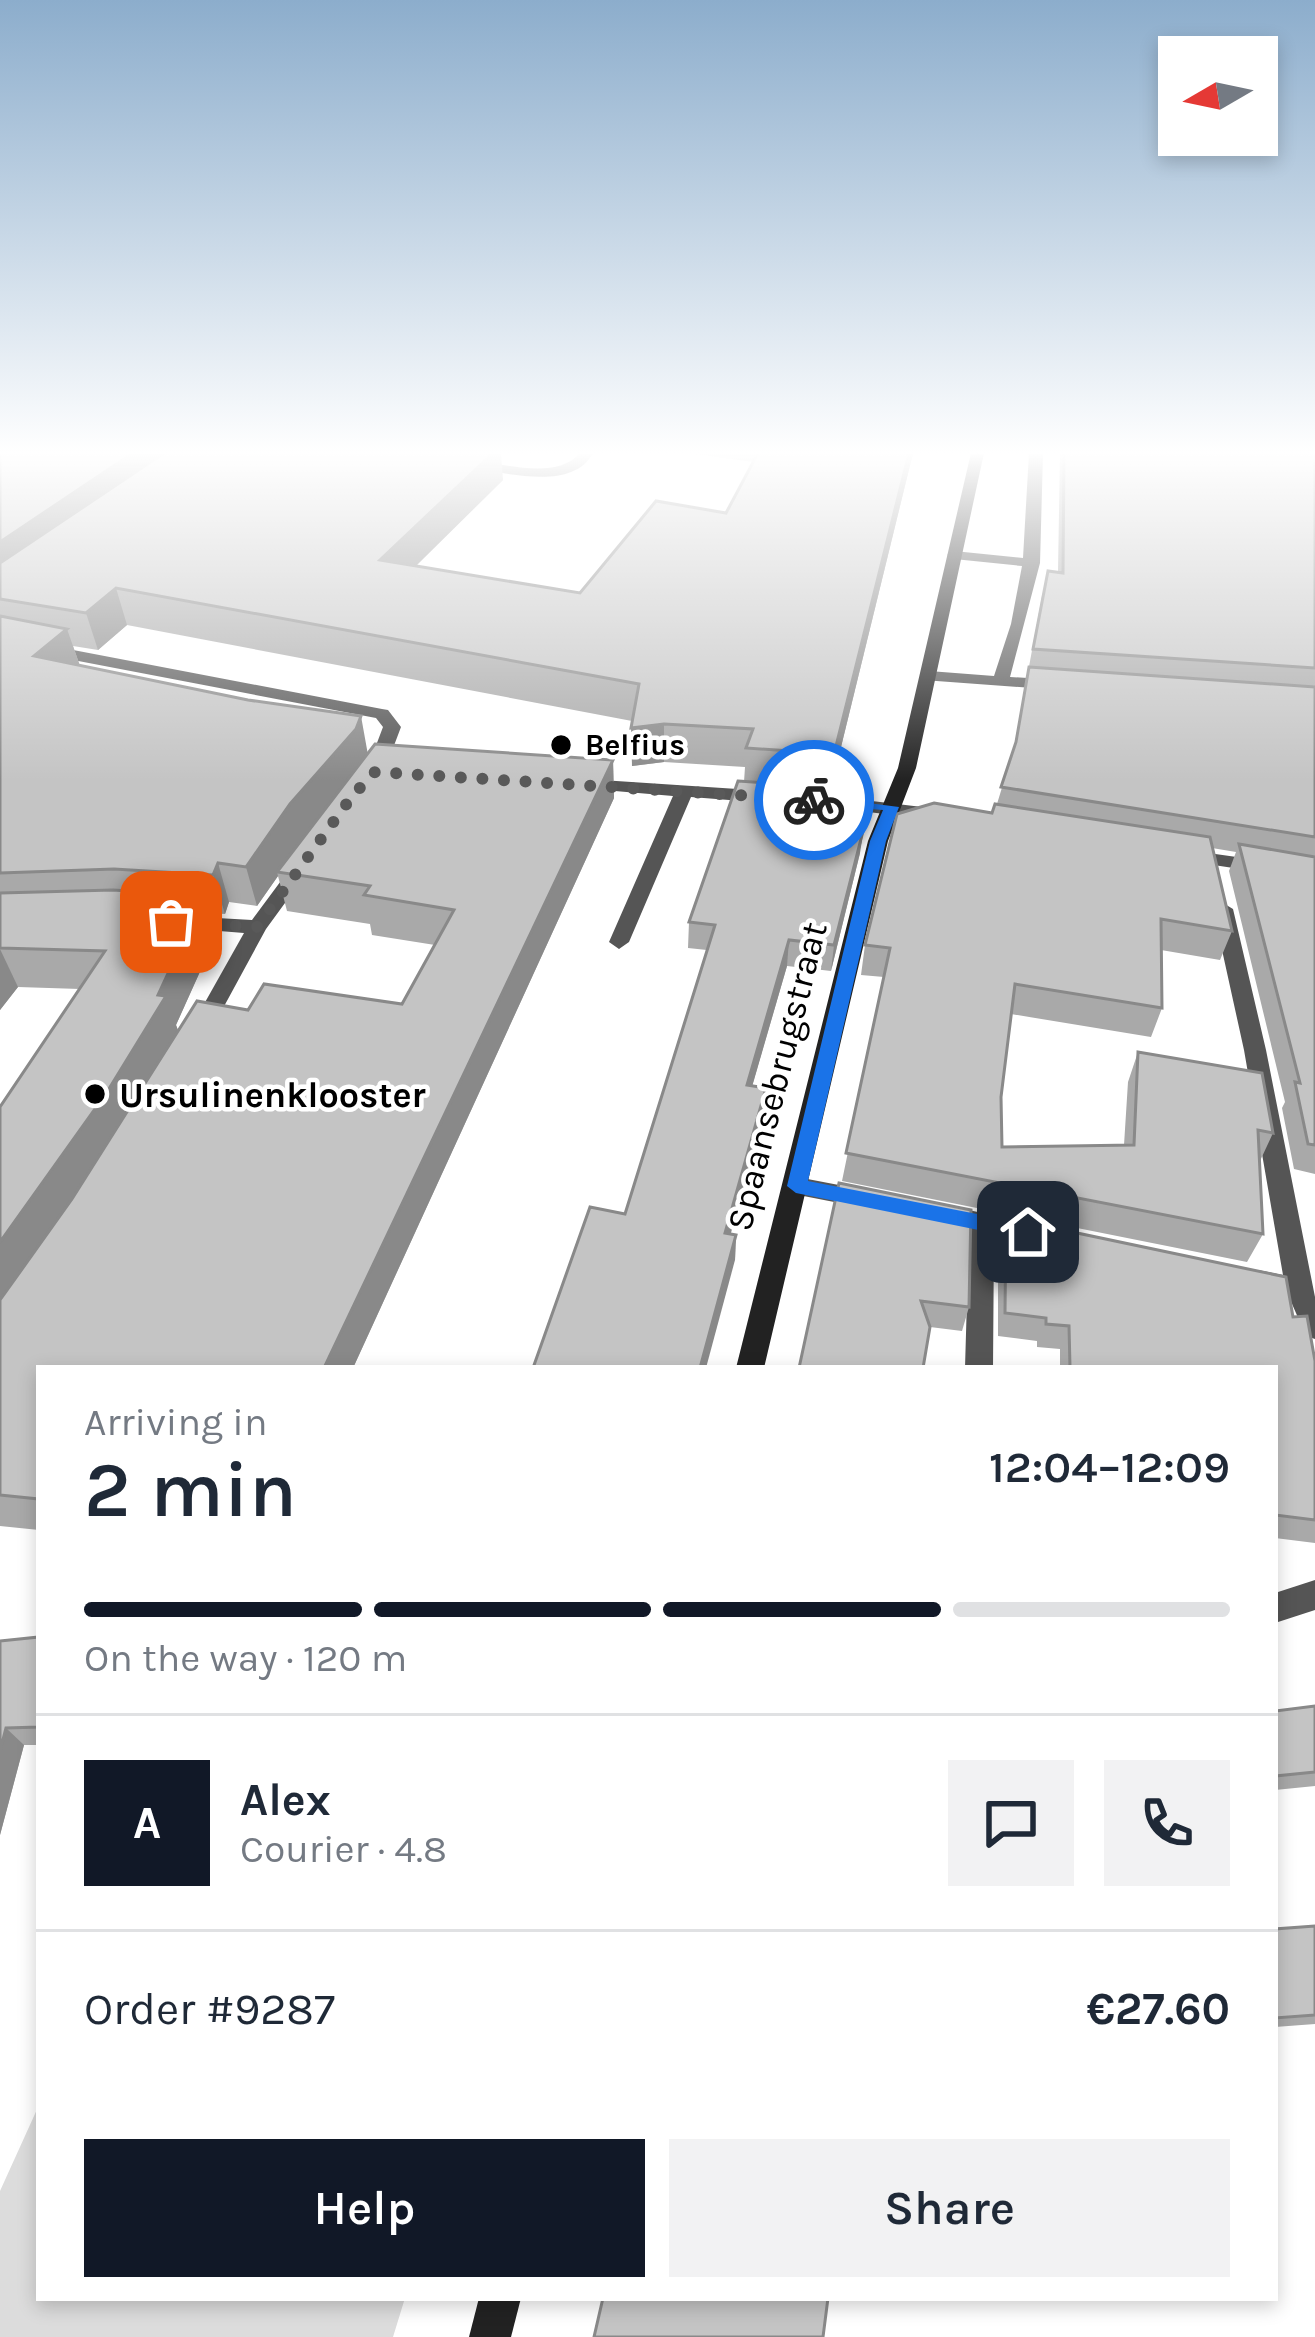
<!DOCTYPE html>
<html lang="en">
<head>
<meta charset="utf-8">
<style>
	body { margin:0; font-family:Karla,sans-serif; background:#f2f2f3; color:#1f2937; height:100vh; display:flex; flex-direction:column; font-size:45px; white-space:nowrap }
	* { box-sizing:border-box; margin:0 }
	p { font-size:39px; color:#747a83 }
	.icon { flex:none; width:66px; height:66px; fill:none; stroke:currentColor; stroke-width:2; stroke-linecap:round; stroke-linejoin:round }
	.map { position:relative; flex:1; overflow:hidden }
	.side { position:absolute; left:36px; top:1365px; width:1242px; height:936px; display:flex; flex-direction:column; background:#fff; border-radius:0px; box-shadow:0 6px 18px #0003 }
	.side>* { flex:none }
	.needle { width:78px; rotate:261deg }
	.fabs { position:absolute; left:1158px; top:36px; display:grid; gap:24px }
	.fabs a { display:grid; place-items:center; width:120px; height:120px; border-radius:0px; background:#fff; box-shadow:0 6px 18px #0003; font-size:60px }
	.pin { position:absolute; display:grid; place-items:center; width:102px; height:102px; color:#fff; margin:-51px; border-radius:24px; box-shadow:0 6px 18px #0006 }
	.courier { position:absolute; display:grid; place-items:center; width:120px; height:120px; margin:-60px; border:9px solid #1a73e8; border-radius:50%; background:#fff; color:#222; box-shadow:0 3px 15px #0007 }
	.summary em { font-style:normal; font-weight:600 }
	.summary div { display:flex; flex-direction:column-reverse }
	.summary { display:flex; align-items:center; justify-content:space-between; height:204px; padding:0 48px }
	h1 { font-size:78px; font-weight:600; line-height:90px }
	.bar { display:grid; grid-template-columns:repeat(4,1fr); gap:18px 12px; align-content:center; height:144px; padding:0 48px }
	.bar i { height:15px; border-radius:9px; background:#e0e1e3 }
	.bar .selected { background:#111827 }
	.bar p { grid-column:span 4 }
	.line { display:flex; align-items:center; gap:30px; padding:0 48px; border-top:3px solid #e0e1e3 }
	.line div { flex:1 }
	.round { display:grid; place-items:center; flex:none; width:126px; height:126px; border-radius:0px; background:#f2f2f3 }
	.cta { display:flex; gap:24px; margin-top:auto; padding:24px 48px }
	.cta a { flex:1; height:138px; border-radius:0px; background:#111827; color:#fff; font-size:48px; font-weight:600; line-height:138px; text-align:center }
	.cta a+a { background:#f2f2f3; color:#1f2937 }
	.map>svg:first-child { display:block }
	.green { fill:#dcdcdc }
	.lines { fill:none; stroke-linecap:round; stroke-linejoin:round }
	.street { fill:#555; fill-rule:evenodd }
	.secondary { fill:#222; fill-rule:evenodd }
	.wall { fill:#a9a9a9; fill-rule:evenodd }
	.shaded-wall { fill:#898989 }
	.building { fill:#c4c4c4; stroke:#898989; stroke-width:3 }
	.route { fill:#1a73e8 }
	.done { stroke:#595959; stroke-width:12; stroke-dasharray:0 21.6 }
	.poi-dot { fill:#000; stroke:#fff; stroke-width:4.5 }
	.labels { text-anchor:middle; stroke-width:9; stroke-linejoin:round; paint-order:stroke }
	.far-poi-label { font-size:30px; font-weight:bold; fill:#000; stroke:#fff; text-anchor:start }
	.street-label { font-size:36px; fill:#000; stroke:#fff }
	.poi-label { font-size:36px; font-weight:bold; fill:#000; stroke:#fff; text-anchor:start }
</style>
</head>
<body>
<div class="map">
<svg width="1315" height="2337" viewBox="0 0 1315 2337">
	<rect width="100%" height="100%" fill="#fff"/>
	<!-- green -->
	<polygon class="green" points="39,2105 39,2298 405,2298 393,2337 0,2337 0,2191"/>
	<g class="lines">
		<!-- street -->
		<g class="street">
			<path d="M580 453H593C573 491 510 473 475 469L468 465 475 461C507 464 557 480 580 453Z"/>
			<polygon points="1029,453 1043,453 1040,563 1010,677 1059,680 1067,685 1059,690 923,680 921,676 929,671 994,676 1011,624 1022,566 954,559 947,555 954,551 1023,558"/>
			<polygon points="0,636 382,709 388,710 401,727 384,772 375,777 366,772 383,727 376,718 0,646"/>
			<polygon points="586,779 766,791 775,797 766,803 691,797 629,942 619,949 609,942 673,796 580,788 580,780"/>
			<polygon points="813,794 939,809 948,815 939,821 806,804 806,796"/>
			<polygon points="1187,850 1315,868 1315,880 1180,860 1177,856"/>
			<polygon points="299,864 309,870 266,929 209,1034 193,1034 190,1029 244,933 182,928 172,922 182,916 252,920 292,866"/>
			<polygon points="1223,903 1233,909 1266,1050 1315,1297 1315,1339 1306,1336 1289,1297 1249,1287 1245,1280 1249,1273 1258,1270 1283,1275 1244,1050 1213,909"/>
			<polygon points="797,1177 865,1190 874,1192 877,1199 874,1206 865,1208 788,1193 785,1186 788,1179"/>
			<polygon points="940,1204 1035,1224 1044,1227 1047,1234 1044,1241 1035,1244 994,1235 993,1368 965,1368 969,1230 931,1221 928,1214 931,1207"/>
			<polygon points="1315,1580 1315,1610 1275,1623 1275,1593"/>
		</g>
		<!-- secondary -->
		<g class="secondary">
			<polygon points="971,453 984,453 916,768 888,841 764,1368 736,1368 868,841 898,768"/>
			<polygon points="479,2298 521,2298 511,2337 469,2337"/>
		</g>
	</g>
	<!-- wall -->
	<g class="wall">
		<path d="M0 453 503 480 416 566 580 593 726 513 754 462 688 453H913L830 792H828L827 797 844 824 841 834 860 853 831 971 787 966 752 1086 766 1088 764 1114 730 1234 736 1235 735 1260 625 1214 707 950 688 948 689 922 744 782 745 767 664 762 632 766V721L127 625 98 650 73 646 80 666 368 754 613 760 614 798 353 1368H39V1530L0 1526V1107L80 989 18 987 0 1010ZM278 876 287 911 370 924 372 935 435 945 402 1004 248 1010 178 1031 176 1025 216 936 209 913 225 914 229 902 257 906Z"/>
		<polygon points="1060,453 1315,453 1315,1174 1294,1169 1282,1108 1285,1102 1229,871 1236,852 1212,848 1232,931 1220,960 1161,950 1162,1008 1151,1037 1011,1014 1001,1097 1002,1147 1124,1145 1128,1082 1138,1052 1273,1133 1260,1161 1263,1234 1247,1262 842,1181 884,977 861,975 865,945 992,813 997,804 1014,748 1042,596 1058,572"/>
		<polygon points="839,1183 969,1307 962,1331 930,1327"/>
		<polygon points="1006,1218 1293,1317 1315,1361 1315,1543 1275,1538 1275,1368 1060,1368 1060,1349 1037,1347 1037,1341 998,1336 998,1242"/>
		<polygon points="39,1637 39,1745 24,1745 0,1835 0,1641"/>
		<polygon points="1315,1706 1315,1786 1275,1790 1275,1711"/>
		<polygon points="1315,1926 1315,2024 1275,2027 1275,1929"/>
	</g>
	<!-- shaded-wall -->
	<g class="shaded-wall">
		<polygon points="133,453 191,453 0,587 0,542"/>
		<polygon points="493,453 501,453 503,480 385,596 380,560"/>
		<polygon points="909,453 913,453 830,792 834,754"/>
		<polygon points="116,588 127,625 98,650 86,613"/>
		<polygon points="67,629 80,666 34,656"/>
		<polygon points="361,716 368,755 277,872 278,876 257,906 246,867 290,804"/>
		<polygon points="664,724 664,762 632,766 631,728"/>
		<polygon points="613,760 614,798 353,1368 324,1368"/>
		<polygon points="864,827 860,853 831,971 834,945"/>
		<polygon points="218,863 229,902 225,914 213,875"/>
		<polygon points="204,896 216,936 176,1025 180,1035 0,1312 0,1242 158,995"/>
		<polygon points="789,940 787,966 745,1111 747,1085"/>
		<polygon points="0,949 18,987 0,1010"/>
		<polygon points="766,1088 764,1114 724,1258 725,1233"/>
		<polygon points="736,1235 735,1260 706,1368 700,1368"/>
		<polygon points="6,1728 24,1745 0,1835 0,1751"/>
	</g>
	<!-- building -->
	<g class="building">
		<polygon points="0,453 133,453 0,542"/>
		<polygon points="164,453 493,453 380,560 580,593 656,501 726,513 758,453 909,453 834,754 746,748 753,729 664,724 631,728 639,684 116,588 86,613 0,599 0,563"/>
		<polygon points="1064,453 1315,453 1315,668 1033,649 1048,571 1063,573"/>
		<polygon points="0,616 67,629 34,656 248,700 361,716 356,729 290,804 246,867 218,863 213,875 114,869 0,873"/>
		<polygon points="1029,667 1315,687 1315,837 1001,787 1016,742"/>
		<polygon points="375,744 613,760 324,1368 39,1368 39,1499 0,1495 0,1300 72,1199 197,1001 248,1010 264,984 402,1004 454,910 364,895 370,886 277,872"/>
		<polygon points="738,781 828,787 826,796 847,798 839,835 864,827 834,945 789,940 747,1085 766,1088 725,1233 736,1235 700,1368 533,1368 590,1207 625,1214 715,925 689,922"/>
		<polygon points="934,803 992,813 995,804 1210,837 1232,931 1161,919 1162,1008 1015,984 1001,1097 1002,1147 1134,1145 1138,1052 1262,1073 1273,1133 1258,1130 1263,1234 846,1153 890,948 865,945 897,814"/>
		<polygon points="1239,844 1315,857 1315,1145 1308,1144 1295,1082 1300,1083"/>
		<polygon points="113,890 204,896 158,995 166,996 107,1092 0,1242 0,1107 105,951 0,948 0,893"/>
		<polygon points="839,1183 971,1210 969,1307 921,1301 930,1327 923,1368 799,1368"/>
		<polygon points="1006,1218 1286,1277 1293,1317 1307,1316 1315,1361 1315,1520 1275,1515 1275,1368 1070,1367 1069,1326 1046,1324 1046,1318 1005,1313"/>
		<polygon points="39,1637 39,1727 6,1728 0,1751 0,1641"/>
		<polygon points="1315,1706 1315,1772 1275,1776 1275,1711"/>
		<polygon points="1315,1926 1315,2015 1275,2018 1275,1929"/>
		<polygon points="603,2298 828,2298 823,2337 594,2337"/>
	</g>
	<!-- sky -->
	<linearGradient id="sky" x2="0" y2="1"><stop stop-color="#8cadcc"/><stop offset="0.58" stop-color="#fff"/><stop offset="1" stop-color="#fff" stop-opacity="0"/></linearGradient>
	<rect width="1315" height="781" fill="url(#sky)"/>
	<!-- route -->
	<polygon class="route" points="814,796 899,807 886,841 808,1181 1028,1224 1038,1232 1035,1238 1028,1240 796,1193 787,1186 870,841 883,810 808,804 806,800"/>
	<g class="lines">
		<!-- done -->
		<polyline class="done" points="171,922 257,927 353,795 375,772 814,800"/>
	</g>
	<!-- markers -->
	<g class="poi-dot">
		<circle cx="561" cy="745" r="12"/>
		<circle cx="95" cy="1094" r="12"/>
	</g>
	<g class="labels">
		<!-- far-poi labels -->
		<g class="far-poi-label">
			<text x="585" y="755">Belfius</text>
		</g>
		<!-- street labels -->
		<g class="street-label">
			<text transform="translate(776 1076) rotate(-76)" y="13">Spaansebrugstraat</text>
		</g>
		<!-- poi labels -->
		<g class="poi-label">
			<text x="119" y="1107">Ursulinenklooster</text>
		</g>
	</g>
</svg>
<div class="fabs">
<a><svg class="needle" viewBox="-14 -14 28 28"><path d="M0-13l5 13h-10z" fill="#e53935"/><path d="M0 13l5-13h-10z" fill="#747a83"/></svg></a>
</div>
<div class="pin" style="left:171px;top:922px;background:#ea580c"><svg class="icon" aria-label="bag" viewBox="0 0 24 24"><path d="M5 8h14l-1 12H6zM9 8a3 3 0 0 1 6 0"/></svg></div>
<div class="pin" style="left:1028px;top:1232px;background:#1f2937"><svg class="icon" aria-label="home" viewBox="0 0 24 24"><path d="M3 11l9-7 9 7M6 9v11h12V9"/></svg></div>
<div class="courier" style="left:814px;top:800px"><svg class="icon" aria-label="bike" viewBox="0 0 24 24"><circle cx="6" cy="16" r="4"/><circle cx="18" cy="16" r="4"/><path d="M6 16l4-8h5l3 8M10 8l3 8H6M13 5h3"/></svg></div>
<section class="side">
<div class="summary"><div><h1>2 min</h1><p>Arriving in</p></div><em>12:04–12:09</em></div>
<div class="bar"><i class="selected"></i><i class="selected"></i><i class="selected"></i><i></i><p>On the way · 120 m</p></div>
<div class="line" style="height:216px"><b class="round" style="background:#111827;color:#fff">A</b><div><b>Alex</b><p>Courier · 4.8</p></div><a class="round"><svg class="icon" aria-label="chat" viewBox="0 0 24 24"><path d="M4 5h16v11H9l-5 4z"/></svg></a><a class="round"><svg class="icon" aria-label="phone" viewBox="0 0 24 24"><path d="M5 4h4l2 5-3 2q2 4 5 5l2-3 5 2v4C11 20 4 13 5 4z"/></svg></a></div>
<div class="line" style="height:156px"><div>Order #9287</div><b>€27.60</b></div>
<div class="cta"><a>Help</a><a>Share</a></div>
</section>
</div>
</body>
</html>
